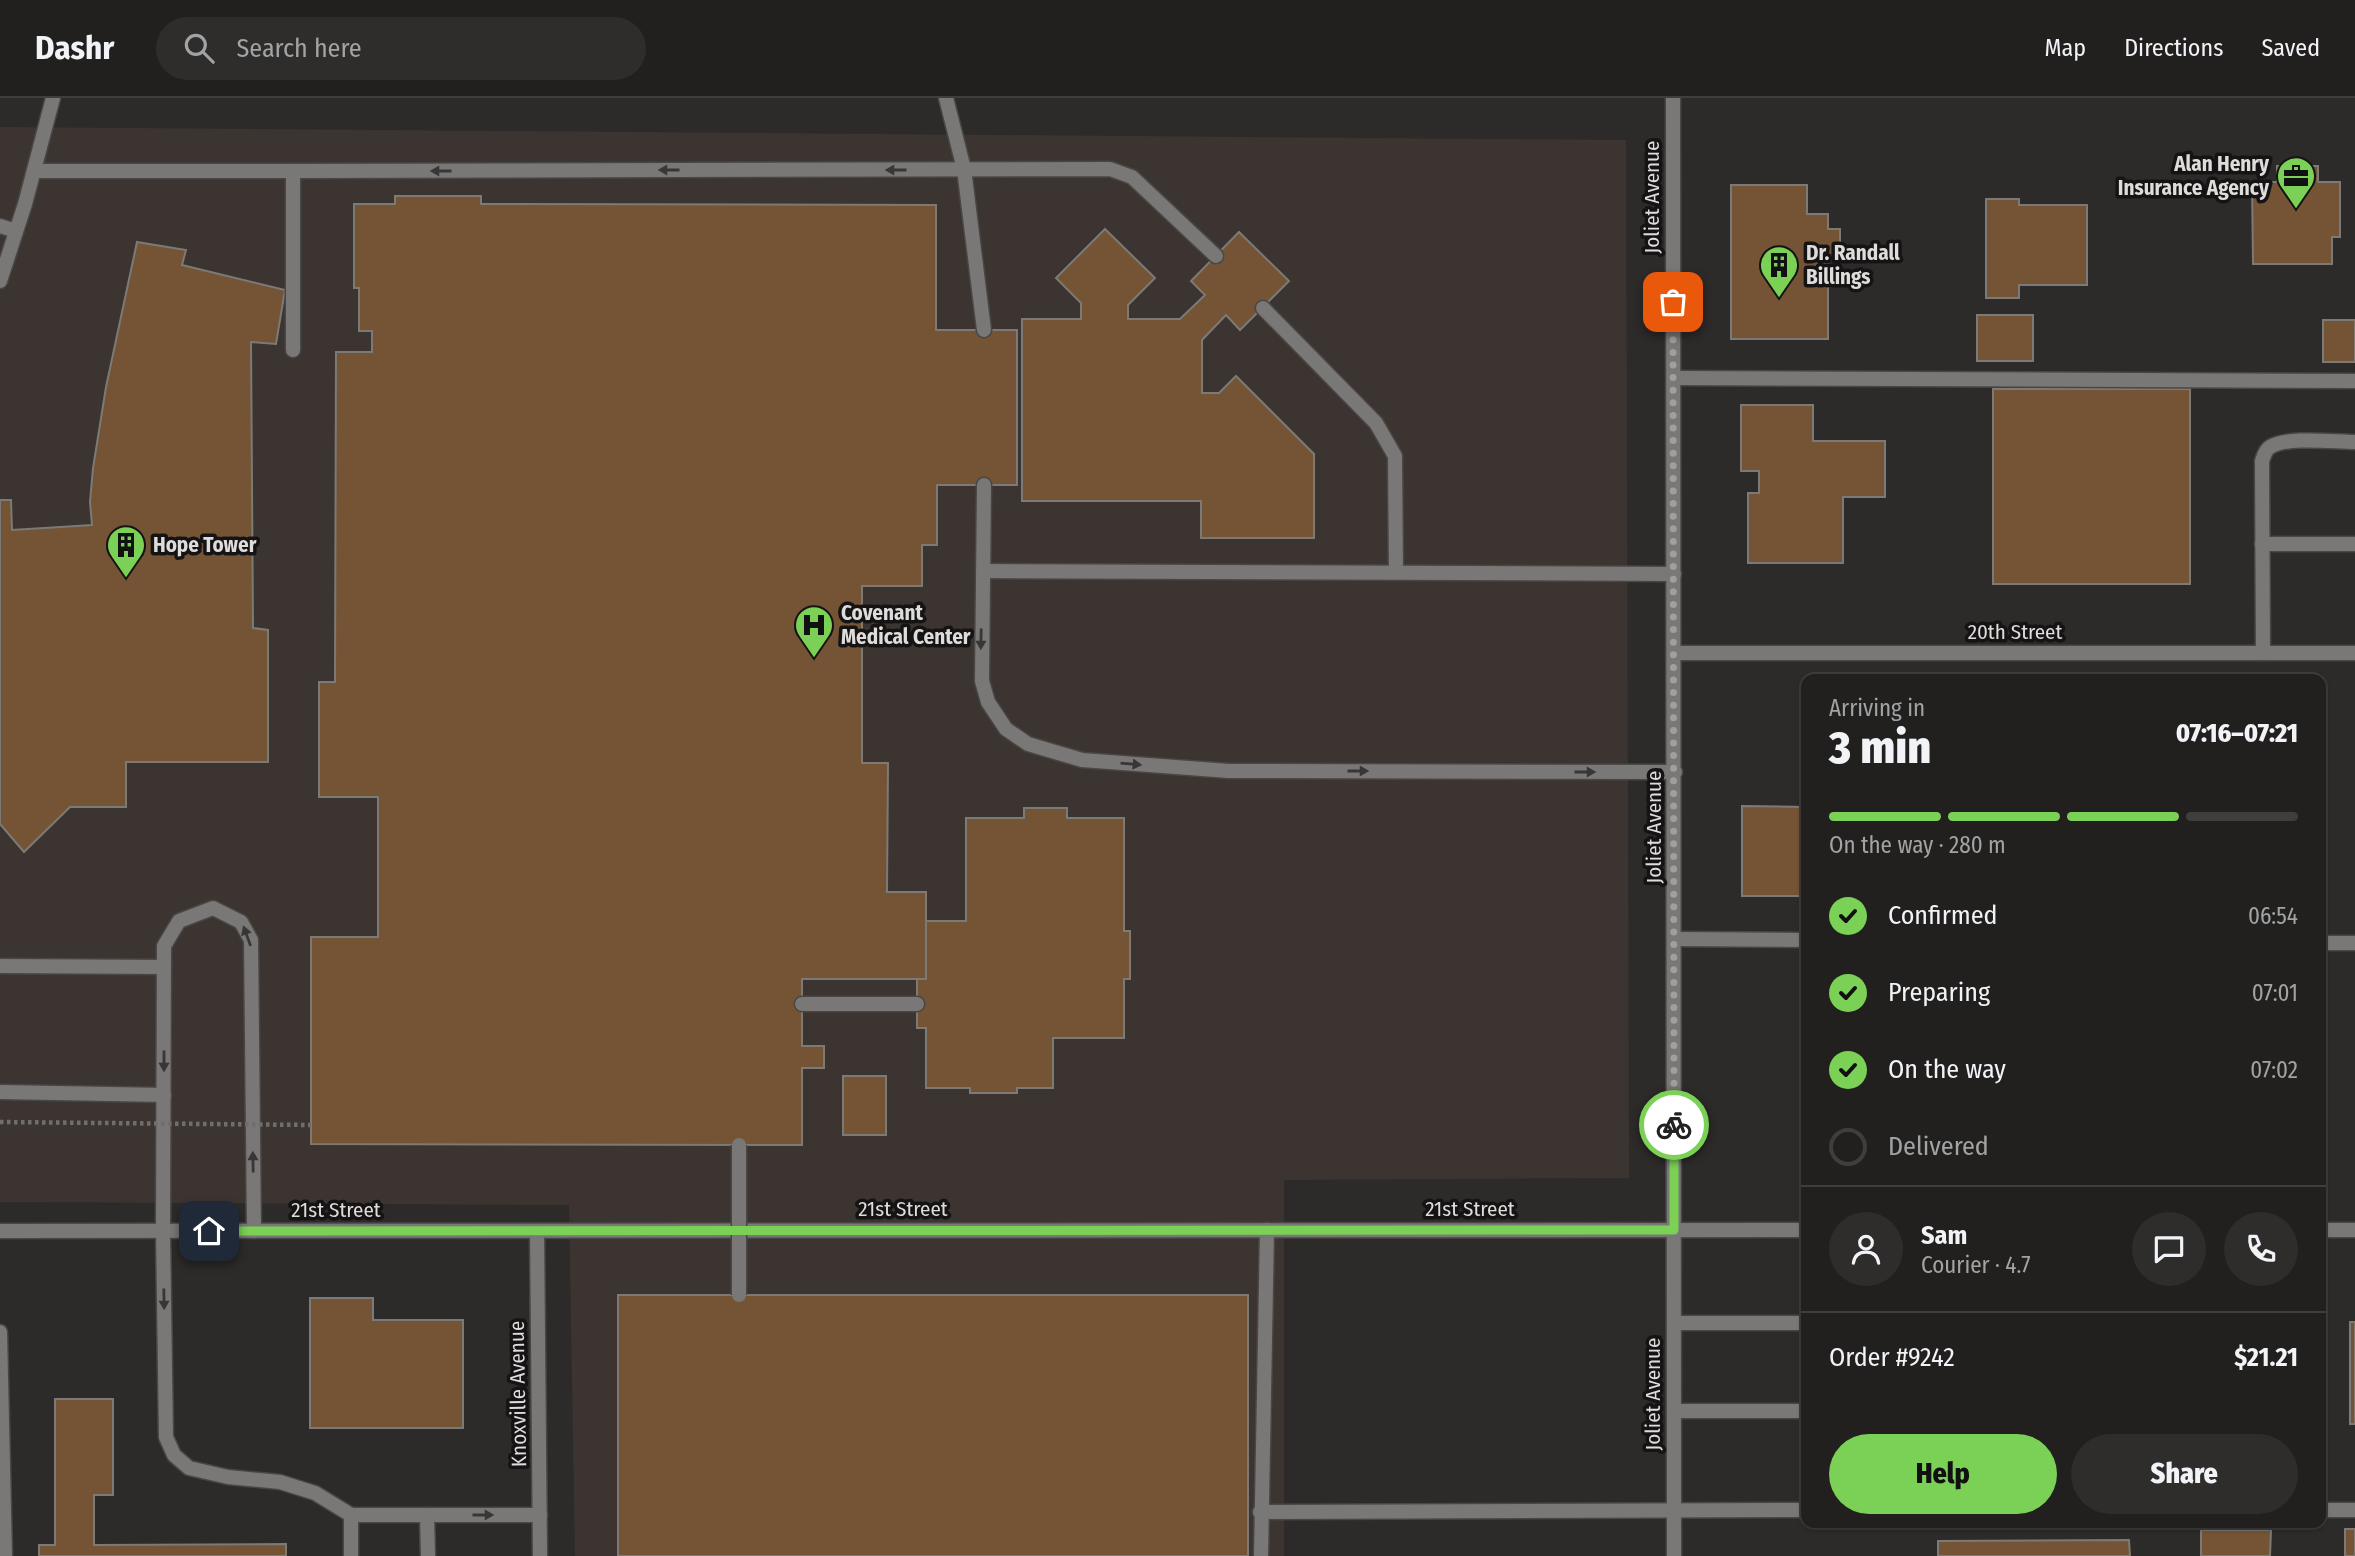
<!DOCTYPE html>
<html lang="en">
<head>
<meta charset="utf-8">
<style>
	body { margin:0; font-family:"Fira Sans Condensed",sans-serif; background:#2e2d2c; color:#f1f3f6; height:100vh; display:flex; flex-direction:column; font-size:26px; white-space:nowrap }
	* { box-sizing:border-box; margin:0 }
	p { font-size:23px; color:#a2a3a4 }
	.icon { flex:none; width:38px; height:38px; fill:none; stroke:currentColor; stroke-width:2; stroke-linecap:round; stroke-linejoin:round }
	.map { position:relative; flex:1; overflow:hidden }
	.panel { position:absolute; left:1801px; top:576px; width:525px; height:854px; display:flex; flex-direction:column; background:#22201f; border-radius:14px; box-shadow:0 2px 5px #0004,0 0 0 2px #3f3e3d }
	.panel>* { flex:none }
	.pin { position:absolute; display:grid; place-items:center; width:60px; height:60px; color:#fff; margin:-30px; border-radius:14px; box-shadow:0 4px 10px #0006 }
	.courier { position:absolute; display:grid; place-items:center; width:70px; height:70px; margin:-35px; border:5px solid #7bd156; border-radius:50%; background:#fff; color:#222; box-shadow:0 2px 9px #0007 }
	.summary em { font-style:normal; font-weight:800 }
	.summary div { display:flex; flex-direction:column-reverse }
	.summary { display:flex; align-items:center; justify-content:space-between; height:119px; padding:0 28px }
	h1 { font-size:46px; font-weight:800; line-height:52px }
	.bar { display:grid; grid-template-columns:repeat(4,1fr); gap:10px 7px; align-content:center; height:84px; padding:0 28px }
	.bar i { height:9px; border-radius:5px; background:#3f3e3d }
	.bar .active { background:#7bd156 }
	.bar p { grid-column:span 4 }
	.line { display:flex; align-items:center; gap:18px; padding:0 28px; border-top:2px solid #3f3e3d }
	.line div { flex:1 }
	.round { display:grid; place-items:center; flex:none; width:74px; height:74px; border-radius:37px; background:#2e2d2c }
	ol { padding:0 28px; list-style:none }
	li { display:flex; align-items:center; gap:21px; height:77px }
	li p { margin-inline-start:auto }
	li .icon { padding:7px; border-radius:50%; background:#7bd156; color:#111; stroke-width:4 }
	li:last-child { color:#a2a3a4 }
	li i { width:38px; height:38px; border:4px solid #3f3e3d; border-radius:50% }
	.button { display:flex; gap:14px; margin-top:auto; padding:14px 28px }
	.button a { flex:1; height:80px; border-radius:42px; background:#7bd156; color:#111; font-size:28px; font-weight:800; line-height:80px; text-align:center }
	.button a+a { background:#2e2d2c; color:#f1f3f6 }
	header { display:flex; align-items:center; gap:42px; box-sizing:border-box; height:98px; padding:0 35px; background:#22201f; border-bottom:2px solid #3f3e3d }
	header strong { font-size:33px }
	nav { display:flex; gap:38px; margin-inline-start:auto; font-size:24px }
	.search { width:490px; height:63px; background:#2e2d2c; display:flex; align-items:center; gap:18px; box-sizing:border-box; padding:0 24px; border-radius:38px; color:#a2a3a4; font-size:26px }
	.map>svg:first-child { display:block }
	.built { fill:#3c3430 }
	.building { fill:#745435; stroke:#7c7a77; stroke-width:2 }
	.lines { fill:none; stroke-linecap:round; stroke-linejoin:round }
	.lane-casing { stroke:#494746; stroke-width:17 }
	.street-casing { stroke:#494746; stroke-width:17 }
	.lane { stroke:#797877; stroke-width:14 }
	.street { stroke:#797877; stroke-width:14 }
	.street-bridge-casing { stroke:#494746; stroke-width:17; stroke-linecap:butt }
	.path-bridge { stroke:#706e6c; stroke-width:4.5; stroke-dasharray:3.5 3.5; stroke-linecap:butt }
	.street-bridge { stroke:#797877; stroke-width:14 }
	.oneway { fill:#383636 }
	.done { stroke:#a19f9d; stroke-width:7; stroke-dasharray:0 12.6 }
	.route { stroke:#7bd156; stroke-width:9 }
	.labels { text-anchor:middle; stroke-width:7; stroke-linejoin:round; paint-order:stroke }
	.poi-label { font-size:21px; font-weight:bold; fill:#dfdddc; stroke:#151313; text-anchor:start }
	.street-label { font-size:21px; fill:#dfdddc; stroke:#151313 }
</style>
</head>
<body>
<header>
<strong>Dashr</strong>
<div class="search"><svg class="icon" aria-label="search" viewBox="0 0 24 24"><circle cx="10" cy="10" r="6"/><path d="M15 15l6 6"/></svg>Search here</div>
<nav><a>Map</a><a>Directions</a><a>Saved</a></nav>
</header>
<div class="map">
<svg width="2355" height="1458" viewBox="0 0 2355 1458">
	<rect width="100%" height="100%" fill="#2d2b29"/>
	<!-- built -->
	<polygon class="built" points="0,29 1626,42 1629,1080 1284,1082 1284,1458 575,1458 569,1107 0,1104"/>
	<!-- building -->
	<g class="building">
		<polygon points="2277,68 2318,68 2318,84 2340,84 2340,139 2332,139 2332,166 2253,166 2252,84 2277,84"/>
		<polygon points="1731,87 1807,87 1807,116 1828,116 1828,131 1840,131 1840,162 1828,162 1828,241 1731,241"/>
		<polygon points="395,98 481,98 481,106 936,107 936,232 1017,232 1017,387 937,387 937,447 922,447 922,488 862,488 862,665 888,665 887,794 926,794 926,881 802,881 802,948 824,948 824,970 802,970 802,1047 311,1046 311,839 378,839 378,699 319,699 319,584 335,584 336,254 372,254 372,233 359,233 359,190 354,190 354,106 395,106"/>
		<polygon points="1986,101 2019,101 2019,107 2087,107 2087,187 2019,187 2019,200 1986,200"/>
		<polygon points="1105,131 1155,180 1128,207 1128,221 1180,221 1205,197 1191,183 1239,134 1289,183 1240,232 1226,217 1202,242 1202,295 1219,295 1236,278 1314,356 1314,440 1201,440 1201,403 1022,403 1022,221 1081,221 1081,205 1056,180"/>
		<polygon points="137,144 186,152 182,167 285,192 276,246 251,244 253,530 268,532 268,664 126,664 126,709 70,709 24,754 0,726 0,402 11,402 12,432 92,427 90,404 93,370 106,289"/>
		<rect x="1977" y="217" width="56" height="46"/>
		<rect x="2323" y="222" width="32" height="42"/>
		<rect x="1993" y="291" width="197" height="195"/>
		<polygon points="1741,307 1813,307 1813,343 1885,343 1885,399 1843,399 1843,465 1748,465 1748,395 1759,395 1759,373 1741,373"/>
		<polygon points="1742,708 1806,709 1806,798 1742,798"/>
		<polygon points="1024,710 1067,710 1067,720 1124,720 1124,833 1130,833 1130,881 1124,881 1124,940 1053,940 1053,990 1017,990 1017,995 970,995 970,990 926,990 926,930 917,930 917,881 926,881 926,823 966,823 966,720 1024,720"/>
		<rect x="843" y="978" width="43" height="59"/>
		<rect x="618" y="1197" width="630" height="261"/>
		<polygon points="310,1200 373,1200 373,1222 463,1222 463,1330 310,1330"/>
		<rect x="2350" y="1224" width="5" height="102"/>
		<polygon points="55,1301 113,1301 113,1397 94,1397 94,1447 286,1446 286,1458 39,1458 39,1447 55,1447"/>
		<rect x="2345" y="1431" width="10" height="27"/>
		<polygon points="2201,1432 2271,1432 2270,1458 2201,1458"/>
		<polygon points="2129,1442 2130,1458 1938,1458 1938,1443"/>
	</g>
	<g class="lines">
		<defs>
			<g id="lane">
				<polyline points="946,0 964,71 984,232"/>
				<polyline points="34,73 293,73 293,252"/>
				<polyline points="293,73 1110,71 1132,79 1216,158"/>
				<polyline points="0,128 16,133"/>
				<polyline points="0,183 25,106 53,0"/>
				<polyline points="1263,210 1376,325 1395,358 1396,474"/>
				<polyline points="1674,280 2355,283"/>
				<polyline points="984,387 982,583 988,604 1006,631 1028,646 1082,662 1229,673 1675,674"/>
				<polyline points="2262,446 2355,446"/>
				<polyline points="983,473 1674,476"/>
				<path d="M2263 555 2262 363C2264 358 2265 352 2270 349 2287 338 2334 344 2355 344"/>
				<polyline points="1674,841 1806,842"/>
				<polyline points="2320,845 2355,845"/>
				<polyline points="0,868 164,869"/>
				<polyline points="0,994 164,997"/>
				<polyline points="254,1133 251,842 241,824 213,810 179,823 164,848 163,1133 166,1339 174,1357 189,1370 228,1379 280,1384 315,1395 351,1417 540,1417"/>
				<polyline points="1674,1225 1806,1225"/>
				<polyline points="0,1234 5,1458"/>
				<polyline points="1674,1313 1806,1313"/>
				<polyline points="2320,1412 2355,1412"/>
				<polyline points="1260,1414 1806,1412"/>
				<polyline points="351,1417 351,1458"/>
				<polyline points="427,1417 428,1458"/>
				<polyline points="1261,1458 1267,1132"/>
			</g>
			<g id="street">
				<polyline points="1673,0 1674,1458"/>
				<polyline points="1675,555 2355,555"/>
				<polyline points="802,906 917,906"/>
				<polyline points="2320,1132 2355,1132"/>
				<polyline points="0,1133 1806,1132"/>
				<polyline points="537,1133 540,1458"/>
			</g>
		</defs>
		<!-- lane casing -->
		<use href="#lane" class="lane-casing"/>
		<!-- street casing -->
		<use href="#street" class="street-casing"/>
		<!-- lane -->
		<use href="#lane" class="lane"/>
		<!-- street -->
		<use href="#street" class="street"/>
		<defs>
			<polyline id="street-bridge" points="739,1047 739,1197"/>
		</defs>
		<!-- street-bridge casing -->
		<use href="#street-bridge" class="street-bridge-casing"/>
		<!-- path-bridge -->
		<polyline class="path-bridge" points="0,1024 311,1027"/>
		<!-- street-bridge -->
		<use href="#street-bridge" class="street-bridge"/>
	</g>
	<!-- one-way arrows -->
	<defs><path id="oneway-solid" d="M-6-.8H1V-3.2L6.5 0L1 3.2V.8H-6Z" transform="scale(1.75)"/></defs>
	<g class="oneway">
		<use href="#oneway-solid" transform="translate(669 72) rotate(180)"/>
		<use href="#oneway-solid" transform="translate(896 72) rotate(180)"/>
		<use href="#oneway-solid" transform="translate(441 73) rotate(180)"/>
		<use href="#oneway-solid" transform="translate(981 541) rotate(91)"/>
		<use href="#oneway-solid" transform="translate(1131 666) rotate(5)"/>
		<use href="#oneway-solid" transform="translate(1358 673)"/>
		<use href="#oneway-solid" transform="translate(1585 674)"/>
		<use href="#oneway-solid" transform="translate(247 838) rotate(-110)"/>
		<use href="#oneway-solid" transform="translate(164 963) rotate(90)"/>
		<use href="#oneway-solid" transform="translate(253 1064) rotate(-91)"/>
		<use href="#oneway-solid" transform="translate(164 1201) rotate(89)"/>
		<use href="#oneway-solid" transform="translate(483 1417)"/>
	</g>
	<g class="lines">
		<!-- done -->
		<polyline class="done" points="1673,204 1674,1027"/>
		<!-- route -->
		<polyline class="route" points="209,1133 1674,1132 1674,1027"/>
	</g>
	<!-- icons -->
	<defs>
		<symbol id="office-pin" viewBox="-11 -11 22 30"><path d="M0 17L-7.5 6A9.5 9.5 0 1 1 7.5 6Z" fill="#7bd156" stroke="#151313"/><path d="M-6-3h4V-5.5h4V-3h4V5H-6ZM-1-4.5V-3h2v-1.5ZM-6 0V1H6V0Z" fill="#111"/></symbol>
		<symbol id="building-pin" viewBox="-11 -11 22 30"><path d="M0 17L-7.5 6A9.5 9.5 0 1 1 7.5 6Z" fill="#7bd156" stroke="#151313"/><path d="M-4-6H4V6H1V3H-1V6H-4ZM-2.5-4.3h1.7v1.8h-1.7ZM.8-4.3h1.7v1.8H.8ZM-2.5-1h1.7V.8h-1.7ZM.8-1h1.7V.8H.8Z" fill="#111"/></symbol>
		<symbol id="hospital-pin" viewBox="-11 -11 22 30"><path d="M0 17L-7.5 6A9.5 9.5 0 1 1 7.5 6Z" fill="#7bd156" stroke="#151313"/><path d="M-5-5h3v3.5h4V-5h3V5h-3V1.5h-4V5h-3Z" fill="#111"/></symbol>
	</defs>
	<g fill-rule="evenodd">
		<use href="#office-pin" x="2274" y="56" width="44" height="60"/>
		<use href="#building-pin" x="1757" y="145" width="44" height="60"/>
		<use href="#building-pin" x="104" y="425" width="44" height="60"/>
		<use href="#hospital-pin" x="792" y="505" width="44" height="60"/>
	</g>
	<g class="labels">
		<!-- poi labels -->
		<g class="poi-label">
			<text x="2269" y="73" text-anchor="end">Alan Henry<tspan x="2269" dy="24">Insurance Agency</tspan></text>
			<text x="1806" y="162">Dr. Randall<tspan x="1806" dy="24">Billings</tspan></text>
			<text x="153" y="454">Hope Tower</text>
			<text x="841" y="522">Covenant<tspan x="841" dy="24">Medical Center</tspan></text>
		</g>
		<!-- street labels -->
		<g class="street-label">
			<text transform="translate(1652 99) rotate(-90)" y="7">Joliet Avenue</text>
			<text x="2015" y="541">20th Street</text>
			<text transform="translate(1654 729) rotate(-90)" y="7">Joliet Avenue</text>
			<text x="903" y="1118">21st Street</text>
			<text x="1470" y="1118">21st Street</text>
			<text x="336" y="1119">21st Street</text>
			<text transform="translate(518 1296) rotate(-91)" y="7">Knoxville Avenue</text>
			<text transform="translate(1653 1296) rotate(-90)" y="7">Joliet Avenue</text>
		</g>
	</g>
</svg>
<div class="pin" style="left:1673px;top:204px;background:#ea580c"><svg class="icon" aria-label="bag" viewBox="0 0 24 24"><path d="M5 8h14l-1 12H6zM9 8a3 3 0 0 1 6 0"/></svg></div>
<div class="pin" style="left:209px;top:1133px;background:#1f2937"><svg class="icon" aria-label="home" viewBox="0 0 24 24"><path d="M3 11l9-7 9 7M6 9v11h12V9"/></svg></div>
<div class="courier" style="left:1674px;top:1027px"><svg class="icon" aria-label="bike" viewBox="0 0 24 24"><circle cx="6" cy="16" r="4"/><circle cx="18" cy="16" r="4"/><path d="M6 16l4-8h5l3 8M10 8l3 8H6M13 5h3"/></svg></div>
<section class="panel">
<div class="summary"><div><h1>3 min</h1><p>Arriving in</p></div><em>07:16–07:21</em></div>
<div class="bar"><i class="active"></i><i class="active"></i><i class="active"></i><i></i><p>On the way · 280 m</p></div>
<ol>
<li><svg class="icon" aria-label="check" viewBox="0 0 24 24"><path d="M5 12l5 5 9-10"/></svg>Confirmed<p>06:54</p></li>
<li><svg class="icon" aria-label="check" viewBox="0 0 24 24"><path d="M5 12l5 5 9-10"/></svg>Preparing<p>07:01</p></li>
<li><svg class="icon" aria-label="check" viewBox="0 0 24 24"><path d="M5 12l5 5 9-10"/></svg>On the way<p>07:02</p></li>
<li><i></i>Delivered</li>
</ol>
<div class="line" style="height:126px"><a class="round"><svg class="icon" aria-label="person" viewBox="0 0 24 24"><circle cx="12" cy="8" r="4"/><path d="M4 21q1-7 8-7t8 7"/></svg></a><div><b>Sam</b><p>Courier · 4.7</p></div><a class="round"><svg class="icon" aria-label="chat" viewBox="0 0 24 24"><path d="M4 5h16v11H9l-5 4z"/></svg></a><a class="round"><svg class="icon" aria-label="phone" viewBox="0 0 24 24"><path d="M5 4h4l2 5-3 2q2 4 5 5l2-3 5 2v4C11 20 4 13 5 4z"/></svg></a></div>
<div class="line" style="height:91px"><div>Order #9242</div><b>$21.21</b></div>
<div class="button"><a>Help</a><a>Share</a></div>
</section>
</div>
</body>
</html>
